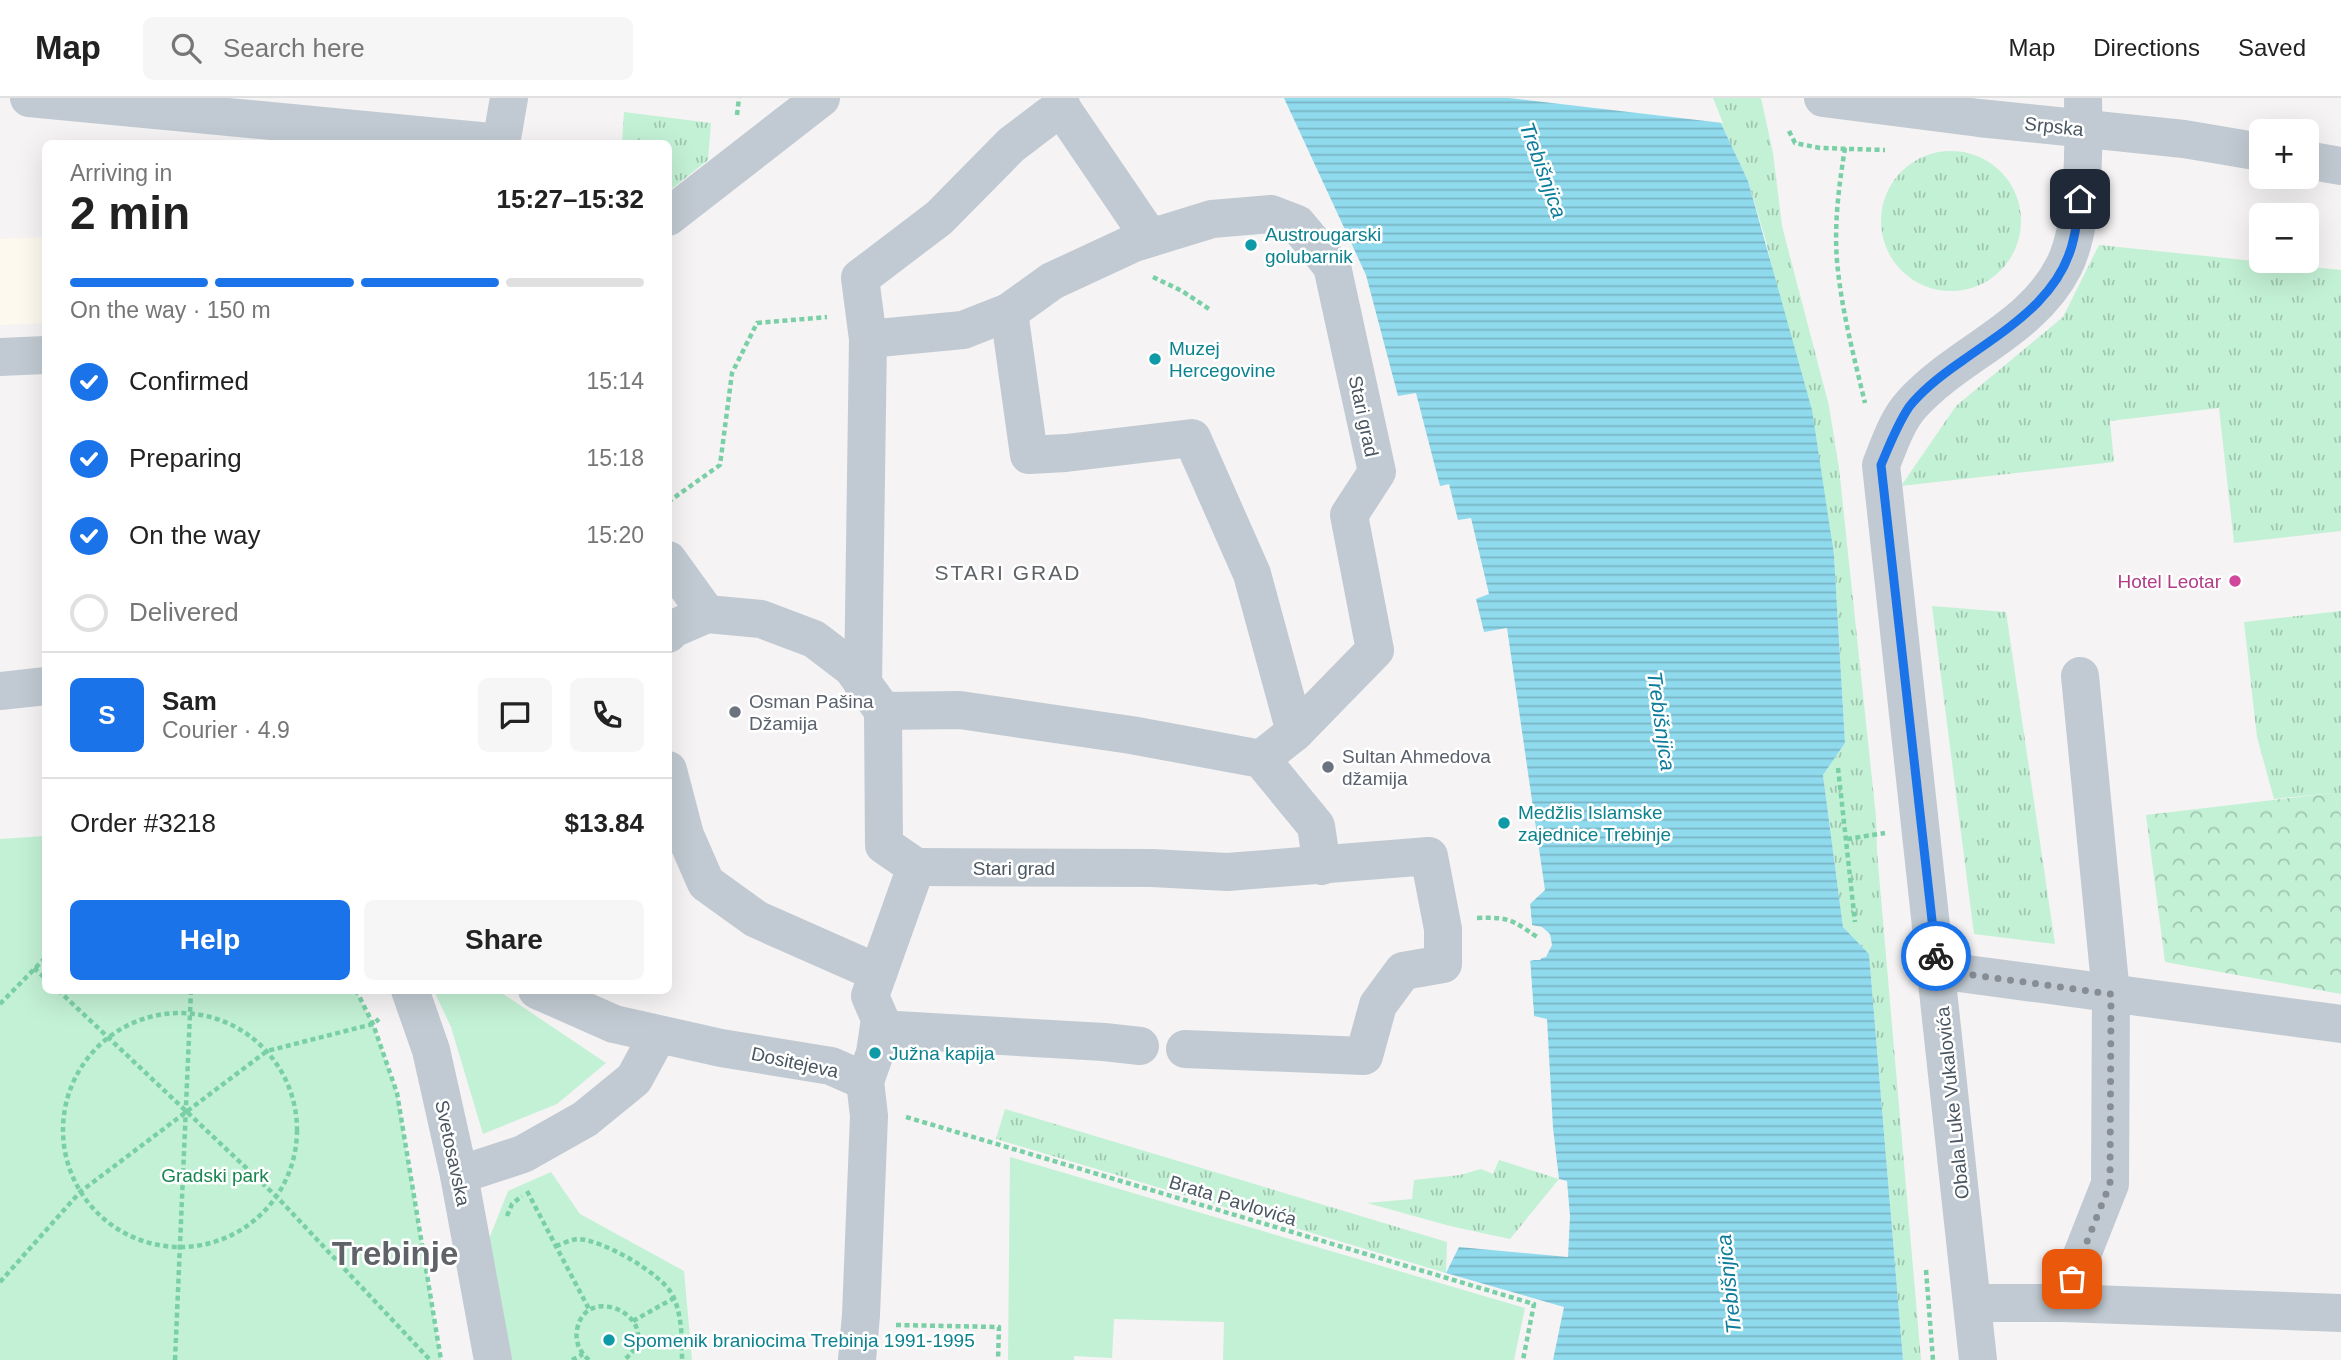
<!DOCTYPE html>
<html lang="en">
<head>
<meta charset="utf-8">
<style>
	body { margin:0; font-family:Arial,sans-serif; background:#f6f6f6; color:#222; height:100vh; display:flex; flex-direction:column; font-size:26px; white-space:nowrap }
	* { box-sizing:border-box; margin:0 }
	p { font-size:23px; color:#767676 }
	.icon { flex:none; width:38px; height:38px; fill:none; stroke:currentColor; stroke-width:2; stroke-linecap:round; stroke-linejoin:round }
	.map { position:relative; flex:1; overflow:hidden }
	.side { position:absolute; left:42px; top:42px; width:630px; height:854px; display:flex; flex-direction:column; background:#fff; border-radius:10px; box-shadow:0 7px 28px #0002 }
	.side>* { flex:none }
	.tools { position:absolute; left:2249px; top:21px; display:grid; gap:14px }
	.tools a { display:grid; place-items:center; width:70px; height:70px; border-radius:10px; background:#fff; box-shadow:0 7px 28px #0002; font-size:35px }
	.pin { position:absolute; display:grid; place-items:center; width:60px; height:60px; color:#fff; margin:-30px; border-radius:14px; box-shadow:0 4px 10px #0006 }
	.courier { position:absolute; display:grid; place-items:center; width:70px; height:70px; margin:-35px; border:5px solid #1a73e8; border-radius:50%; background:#fff; color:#222; box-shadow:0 2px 9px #0007 }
	.overview em { font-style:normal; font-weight:700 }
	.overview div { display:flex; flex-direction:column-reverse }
	.overview { display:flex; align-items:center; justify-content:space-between; height:119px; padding:0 28px }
	h1 { font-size:46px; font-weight:700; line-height:52px }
	.bar { display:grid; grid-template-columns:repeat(4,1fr); gap:10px 7px; align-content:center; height:84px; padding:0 28px }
	.bar i { height:9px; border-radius:5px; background:#e0e0e0 }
	.bar .on { background:#1a73e8 }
	.bar p { grid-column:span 4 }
	.line { display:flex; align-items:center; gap:18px; padding:0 28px; border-top:2px solid #e0e0e0 }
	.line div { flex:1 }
	.round { display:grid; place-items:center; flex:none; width:74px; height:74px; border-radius:10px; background:#f6f6f6 }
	ol { padding:0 28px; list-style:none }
	li { display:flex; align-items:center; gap:21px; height:77px }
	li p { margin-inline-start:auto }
	li .icon { padding:7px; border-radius:50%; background:#1a73e8; color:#fff; stroke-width:4 }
	li:last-child { color:#767676 }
	li i { width:38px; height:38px; border:4px solid #e0e0e0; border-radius:50% }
	.primary-button { display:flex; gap:14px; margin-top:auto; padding:14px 28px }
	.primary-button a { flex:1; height:80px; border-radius:10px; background:#1a73e8; color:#fff; font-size:28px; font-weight:700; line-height:80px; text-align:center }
	.primary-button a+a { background:#f6f6f6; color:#222 }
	header { display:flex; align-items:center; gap:42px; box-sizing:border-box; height:98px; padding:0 35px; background:#fff; border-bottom:2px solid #e0e0e0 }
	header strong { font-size:33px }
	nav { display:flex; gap:38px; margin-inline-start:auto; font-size:24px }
	.search { width:490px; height:63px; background:#f6f6f6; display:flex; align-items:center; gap:18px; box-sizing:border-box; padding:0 24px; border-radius:10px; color:#767676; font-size:26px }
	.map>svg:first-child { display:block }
	.commercial { fill:#fdf9ef }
	.grass { fill:url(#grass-tufts) }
	.forest { fill:url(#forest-crowns) }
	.park { fill:#c3f1d5 }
	.water { fill:url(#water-rules) }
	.pier { fill:#f5f3f3 }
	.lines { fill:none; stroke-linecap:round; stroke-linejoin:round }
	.path { stroke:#7ad0a6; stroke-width:4.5; stroke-dasharray:5 3.5; stroke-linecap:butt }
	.minor { stroke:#c1cad2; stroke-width:38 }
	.done { stroke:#868d94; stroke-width:7; stroke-dasharray:0 12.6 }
	.route { stroke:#1a73e8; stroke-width:9 }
	.culture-dot { fill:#0f9aa8; stroke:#fff; stroke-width:2.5 }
	.hotel-dot { fill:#d1479c; stroke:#fff; stroke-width:2.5 }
	.worship-dot { fill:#6b7280; stroke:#fff; stroke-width:2.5 }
	.labels { text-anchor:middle; stroke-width:5; stroke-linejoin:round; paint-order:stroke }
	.street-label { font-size:19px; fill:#4a5661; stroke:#fff }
	.culture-label { font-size:19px; fill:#0d838f; stroke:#fff; text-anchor:start }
	.hotel-label { font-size:19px; fill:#b23c85; stroke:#fff; text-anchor:end }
	.worship-label { font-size:19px; fill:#5b616d; stroke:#fff; text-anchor:start }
	.park-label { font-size:19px; fill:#17864f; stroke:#fff }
	.water-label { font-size:21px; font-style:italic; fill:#0c7c9b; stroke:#fff }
	.neighbourhood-label { font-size:21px; letter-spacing:2px; fill:#5f6368; stroke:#fff }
	.town-label { font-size:33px; font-weight:bold; fill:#5f6368; stroke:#fff }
</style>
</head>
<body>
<header>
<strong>Map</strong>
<div class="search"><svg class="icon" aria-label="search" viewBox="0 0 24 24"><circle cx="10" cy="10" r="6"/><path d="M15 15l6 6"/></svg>Search here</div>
<nav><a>Map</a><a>Directions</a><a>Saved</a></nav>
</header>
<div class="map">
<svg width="2341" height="1262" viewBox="0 0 2341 1262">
	<defs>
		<pattern id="grass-tufts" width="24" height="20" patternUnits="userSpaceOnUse" patternTransform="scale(1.75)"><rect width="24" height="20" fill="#c3f1d5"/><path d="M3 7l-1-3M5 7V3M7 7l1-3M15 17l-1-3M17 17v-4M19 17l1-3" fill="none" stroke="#a0c6b0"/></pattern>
		<pattern id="forest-crowns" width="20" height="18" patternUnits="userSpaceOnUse" patternTransform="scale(1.75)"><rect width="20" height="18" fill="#c3f1d5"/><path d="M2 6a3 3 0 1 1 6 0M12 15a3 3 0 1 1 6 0" fill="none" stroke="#a0c6b0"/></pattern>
		<pattern id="water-rules" width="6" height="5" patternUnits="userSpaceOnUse" patternTransform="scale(1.75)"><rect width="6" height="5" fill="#90daee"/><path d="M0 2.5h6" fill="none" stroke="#78b4c4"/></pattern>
	</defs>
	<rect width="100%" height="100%" fill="#f5f3f3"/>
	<!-- commercial -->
	<polygon class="commercial" points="45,139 45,225 0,227 0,141"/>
	<!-- grass -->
	<g class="grass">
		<polygon points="1709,0 1761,0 1773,55 1782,128 1829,308 1839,370 1876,719 1877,754 1921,1262 1903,1262 1869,856 1843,829 1823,677 1845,645 1834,457 1766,143 1748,83"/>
		<polygon points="624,14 711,25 708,62 669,93 668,46 622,45"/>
		<circle cx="1951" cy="123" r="70"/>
		<polygon points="2099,147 2341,172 2341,433 2234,445 2219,310 2110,323 2114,364 1901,388 1956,308 2063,219"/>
		<polygon points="1932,508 2006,514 2055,846 1974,836"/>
		<polygon points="2341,513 2341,717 2333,695 2274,701 2257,639 2244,524"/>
		<polygon points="1005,1011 1447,1144 1446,1175 996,1041"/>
		<polygon points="1499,1062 1559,1081 1510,1141 1450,1128 1367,1105 1412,1101 1414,1082 1460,1077 1481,1071 1493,1076"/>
	</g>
	<!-- forest -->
	<polygon class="forest" points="2333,695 2341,717 2341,896 2165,864 2146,717"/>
	<!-- park -->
	<g class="park">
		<polygon points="45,738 46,892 356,893 373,926 397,995 441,1262 0,1262 0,741"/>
		<polygon points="434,893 499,893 606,965 557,1006 483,1036 451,929"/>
		<polygon points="1010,1059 1525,1210 1514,1262 1223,1262 1224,1224 1114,1221 1112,1260 1074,1258 1074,1262 1008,1262"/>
		<polygon points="551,1074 580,1116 684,1173 692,1262 509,1262 487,1146 508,1093"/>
	</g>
	<!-- water -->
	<polygon class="water" points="1284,0 1709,0 1748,83 1812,312 1834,457 1845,645 1823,677 1843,829 1869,856 1903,1262 1553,1262 1564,1209 1446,1175 1459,1149 1568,1159 1570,1118 1567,1083 1559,1081 1553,1030 1547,921 1534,918 1530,862 1540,862 1552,847 1542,829 1532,828 1530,806 1545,792 1507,530 1484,534 1476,501 1489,496 1471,420 1458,422 1449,386 1440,388 1416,295 1398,298 1366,177"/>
	<!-- pier -->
	<g class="pier">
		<polygon points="1509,0 1713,0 1723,25"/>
		<polygon points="1530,806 1532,827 1542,829 1550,836 1552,847 1546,859 1530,863 1534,918 1531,919 1527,862 1529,859 1543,856 1548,846 1547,838 1540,832 1529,829 1526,807"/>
	</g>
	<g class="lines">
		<!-- path -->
		<g class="path">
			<polyline points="737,17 739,0"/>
			<polyline points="1789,33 1795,45 1820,50 1885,52"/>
			<path d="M1845 50C1839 87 1834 125 1837 163 1841 210 1854 259 1865 305"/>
			<polyline points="1153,179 1182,193 1209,211"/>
			<polyline points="668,404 720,367 732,275 757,225 827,219"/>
			<polyline points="1838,670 1855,824"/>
			<polyline points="1847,741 1885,735"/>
			<path d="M1477 820C1509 819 1511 821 1537 839"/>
			<polyline points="34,870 46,881"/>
			<polyline points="58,892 278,1100 430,1262"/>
			<polyline points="356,892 373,926 397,995 441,1262"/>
			<polyline points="0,906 46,859"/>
			<circle cx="180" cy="1032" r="117"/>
			<polyline points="906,1019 1534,1206 1523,1262"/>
			<polyline points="527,1093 590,1213"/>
			<polyline points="507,1118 512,1106 522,1098"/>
			<path d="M556 1148C562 1146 570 1142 577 1141 601 1141 662 1175 673 1198 682 1217 682 1241 682 1262"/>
			<polyline points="1926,1172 1933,1262"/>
			<polyline points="0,1184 80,1094 267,953 373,926 379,921"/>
			<polyline points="633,1223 674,1200"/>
			<polyline points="896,1227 999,1229 998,1262"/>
			<polyline points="175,1262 191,892"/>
			<polyline points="572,1262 583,1256"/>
			<path d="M589 1262C580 1254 575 1245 577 1232 586 1180 671 1224 624 1262"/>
		</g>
		<!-- minor -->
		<g class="minor">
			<polyline points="29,0 501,45"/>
			<polyline points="1823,0 1979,20 2184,41 2261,54"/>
			<polyline points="1061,9 1150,140"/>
			<polyline points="501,46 509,0"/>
			<polyline points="2306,62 2341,68"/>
			<polyline points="668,119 821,0"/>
			<polyline points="1009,214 1029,357 1066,355 1192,340 1252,476 1295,634 1261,661"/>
			<polyline points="868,241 860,180 939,120 1011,47 1061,9 1060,0"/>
			<polyline points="0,259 46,257"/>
			<polyline points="668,462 707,516"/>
			<polyline points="668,536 670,532 707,516 761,521 814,541 852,570 883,613 884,747 916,769 870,898 880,921 875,955 865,983"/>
			<polyline points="863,587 868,241 963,232 1009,214 1052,183 1134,145 1212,121 1271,116 1297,126 1332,168 1377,374 1349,417 1375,552 1295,634"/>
			<polyline points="0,593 46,588"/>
			<polyline points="883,613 960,612 1131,637 1261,661 1316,728 1322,768"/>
			<polyline points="668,672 685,737 706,785 756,821 878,875"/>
			<polyline points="916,769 1152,770 1227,774 1429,758 1443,831 1443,866 1403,873 1378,907 1364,958 1185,951"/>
			<polyline points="1937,872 2341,926"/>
			<polyline points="410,892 431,952 459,1077 493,1262"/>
			<polyline points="537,892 614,926 721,950 831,968 865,983 869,1018 861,1217 857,1262"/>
			<polyline points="879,931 1104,944 1140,948"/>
			<polyline points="459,1077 523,1056 585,1021 634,981 658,937"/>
			<polyline points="1973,1205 2063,1205 2341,1215"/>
			<polyline points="2063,1205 2110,1086 2111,896 2080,578"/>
			<path d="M1978 1262 1881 367C1889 347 1897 322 1912 306 1958 255 2032 232 2064 168 2085 126 2084 47 2083 0"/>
		</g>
	</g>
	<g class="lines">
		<!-- done -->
		<polyline class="done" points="1936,858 1937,872 2111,896 2110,1086 2072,1181"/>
		<!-- route -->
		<path class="route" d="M1936 858 1881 367C1889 348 1897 327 1909 309 1923 291 1943 276 1962 263 2008 230 2062 199 2074 139 2077 126 2078 114 2080 101"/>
	</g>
	<!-- markers -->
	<g class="culture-dot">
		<circle cx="1251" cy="147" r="7"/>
		<circle cx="1155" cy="261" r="7"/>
		<circle cx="1504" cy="725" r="7"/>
		<circle cx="875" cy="955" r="7"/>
		<circle cx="609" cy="1242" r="7"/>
	</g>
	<circle class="hotel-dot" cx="2235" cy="483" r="7"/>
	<g class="worship-dot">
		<circle cx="735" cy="614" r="7"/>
		<circle cx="1328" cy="669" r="7"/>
	</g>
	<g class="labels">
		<!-- street labels -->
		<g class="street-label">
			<text transform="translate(2054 28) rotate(6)" y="7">Srpska</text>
			<text transform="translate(1364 318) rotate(78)" y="7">Stari grad</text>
			<text x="1014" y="777">Stari grad</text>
			<text transform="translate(795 964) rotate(12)" y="7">Dositejeva</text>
			<text transform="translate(1952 1005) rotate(-96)" y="7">Obala Luke Vukalovića</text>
			<text transform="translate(453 1055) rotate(78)" y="7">Svetosavska</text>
			<text transform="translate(1233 1102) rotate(17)" y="7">Brata Pavlovića</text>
		</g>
		<!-- culture labels -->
		<g class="culture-label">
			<text x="1265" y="143">Austrougarski<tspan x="1265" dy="22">golubarnik</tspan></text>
			<text x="1169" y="257">Muzej<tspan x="1169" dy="22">Hercegovine</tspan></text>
			<text x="1518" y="721">Medžlis Islamske<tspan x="1518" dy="22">zajednice Trebinje</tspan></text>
			<text x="889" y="962">Južna kapija</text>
			<text x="623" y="1249">Spomenik braniocima Trebinja 1991-1995</text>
		</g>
		<!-- hotel labels -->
		<g class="hotel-label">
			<text x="2221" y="490">Hotel Leotar</text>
		</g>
		<!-- worship labels -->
		<g class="worship-label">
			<text x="749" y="610">Osman Pašina<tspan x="749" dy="22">Džamija</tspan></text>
			<text x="1342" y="665">Sultan Ahmedova<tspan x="1342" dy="22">džamija</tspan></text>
		</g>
		<!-- park labels -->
		<g class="park-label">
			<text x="215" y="1084">Gradski park</text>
		</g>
		<!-- water labels -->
		<g class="water-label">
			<text transform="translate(1543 72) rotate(70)" y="7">Trebišnjica</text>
			<text transform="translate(1661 623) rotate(82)" y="7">Trebišnjica</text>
			<text transform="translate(1729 1186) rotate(-96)" y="7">Trebišnjica</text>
		</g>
		<!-- neighbourhood labels -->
		<g class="neighbourhood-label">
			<text x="1008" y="482">STARI GRAD</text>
		</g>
		<!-- town labels -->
		<g class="town-label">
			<text x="395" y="1167">Trebinje</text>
		</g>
	</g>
</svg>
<div class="tools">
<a>+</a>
<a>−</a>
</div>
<div class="pin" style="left:2072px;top:1181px;background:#ea580c"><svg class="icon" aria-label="bag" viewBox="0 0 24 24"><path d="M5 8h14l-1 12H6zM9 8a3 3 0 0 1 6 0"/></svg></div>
<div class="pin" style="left:2080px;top:101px;background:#1f2937"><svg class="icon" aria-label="home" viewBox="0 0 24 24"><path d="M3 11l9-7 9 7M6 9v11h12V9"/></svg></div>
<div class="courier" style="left:1936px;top:858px"><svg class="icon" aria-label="bike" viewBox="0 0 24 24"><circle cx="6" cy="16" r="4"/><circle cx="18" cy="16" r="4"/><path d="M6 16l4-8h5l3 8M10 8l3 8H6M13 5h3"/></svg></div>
<section class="side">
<div class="overview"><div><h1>2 min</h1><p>Arriving in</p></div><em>15:27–15:32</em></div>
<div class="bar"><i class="on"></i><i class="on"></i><i class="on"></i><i></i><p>On the way · 150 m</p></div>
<ol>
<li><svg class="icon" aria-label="check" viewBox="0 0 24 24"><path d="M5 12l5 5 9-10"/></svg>Confirmed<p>15:14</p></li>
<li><svg class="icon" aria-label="check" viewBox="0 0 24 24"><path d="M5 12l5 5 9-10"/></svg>Preparing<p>15:18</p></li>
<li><svg class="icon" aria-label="check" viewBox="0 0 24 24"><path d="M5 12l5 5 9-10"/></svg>On the way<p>15:20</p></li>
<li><i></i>Delivered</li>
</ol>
<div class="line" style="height:126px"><b class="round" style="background:#1a73e8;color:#fff">S</b><div><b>Sam</b><p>Courier · 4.9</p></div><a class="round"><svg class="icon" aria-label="chat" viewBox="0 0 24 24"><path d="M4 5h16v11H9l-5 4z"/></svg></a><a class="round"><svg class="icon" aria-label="phone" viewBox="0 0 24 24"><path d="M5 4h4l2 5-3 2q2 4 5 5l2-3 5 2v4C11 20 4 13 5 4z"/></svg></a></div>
<div class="line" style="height:91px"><div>Order #3218</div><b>$13.84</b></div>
<div class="primary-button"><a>Help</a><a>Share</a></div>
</section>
</div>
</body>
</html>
